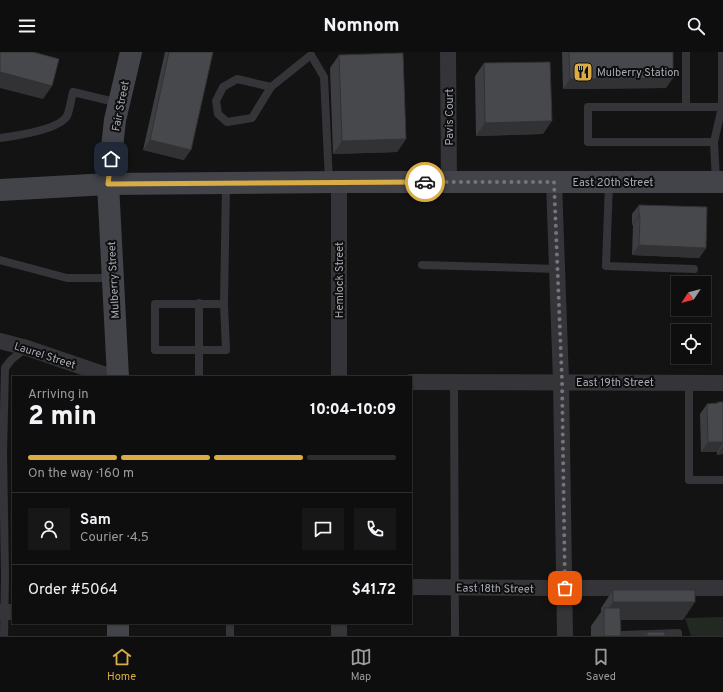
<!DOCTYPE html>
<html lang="en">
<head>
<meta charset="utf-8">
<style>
	body { margin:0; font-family:Overpass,sans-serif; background:#171718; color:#f1f3f6; height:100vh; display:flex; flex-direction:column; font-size:15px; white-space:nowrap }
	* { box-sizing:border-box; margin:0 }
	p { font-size:13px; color:#9b9c9e }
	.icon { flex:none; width:22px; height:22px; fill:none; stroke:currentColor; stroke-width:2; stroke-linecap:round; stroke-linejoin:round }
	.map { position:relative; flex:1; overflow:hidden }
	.panel { position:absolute; left:12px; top:324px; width:400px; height:248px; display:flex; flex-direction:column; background:#0e0e0f; border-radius:0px; box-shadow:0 1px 3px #0004,0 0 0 1px #2e2e2f }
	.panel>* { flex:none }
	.needle { width:26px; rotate:234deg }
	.controls { position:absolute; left:671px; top:224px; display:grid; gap:8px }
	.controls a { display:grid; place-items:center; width:40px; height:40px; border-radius:0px; background:#0e0e0f; box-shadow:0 1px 3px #0004,0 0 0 1px #2e2e2f; font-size:20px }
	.pin { position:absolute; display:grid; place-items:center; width:34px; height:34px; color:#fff; margin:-17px; border-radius:8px; box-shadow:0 2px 6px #0006 }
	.courier { position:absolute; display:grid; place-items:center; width:40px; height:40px; margin:-20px; border:3px solid #d9ac46; border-radius:50%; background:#fff; color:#222; box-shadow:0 1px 5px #0007 }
	.overview em { font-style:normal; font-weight:800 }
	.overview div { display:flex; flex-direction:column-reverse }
	.overview { display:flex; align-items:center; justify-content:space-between; height:68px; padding:0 16px }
	h1 { font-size:26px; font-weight:800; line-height:30px }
	.bar { display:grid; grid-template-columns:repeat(4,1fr); gap:6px 4px; align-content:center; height:48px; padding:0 16px }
	.bar i { height:5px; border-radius:3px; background:#2e2e2f }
	.bar .selected { background:#d9ac46 }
	.bar p { grid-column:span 4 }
	.line { display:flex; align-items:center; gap:10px; padding:0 16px; border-top:1px solid #2e2e2f }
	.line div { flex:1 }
	.round { display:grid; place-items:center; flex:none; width:42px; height:42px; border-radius:0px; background:#171718 }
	header { display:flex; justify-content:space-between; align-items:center; height:52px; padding:0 16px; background:#0e0e0f; font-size:18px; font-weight:800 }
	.tab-bar { display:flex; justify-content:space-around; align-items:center; height:56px; border-top:1px solid #2e2e2f; background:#0e0e0f; font-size:11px; color:#9b9c9e }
	.tab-bar a { display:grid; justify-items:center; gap:2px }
	.tab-bar .selected { color:#d9ac46 }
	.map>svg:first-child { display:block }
	.green { fill:#222923 }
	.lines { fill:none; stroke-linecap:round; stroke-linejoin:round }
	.lane { stroke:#353539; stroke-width:8 }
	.street { stroke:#353539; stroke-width:16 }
	.secondary { stroke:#434449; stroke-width:22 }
	.wall { fill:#3d3e41 }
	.shaded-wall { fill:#323235 }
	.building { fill:#47484c; stroke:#323235 }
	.done { stroke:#73757b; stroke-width:4; stroke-dasharray:0 7.2 }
	.route { stroke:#d9ac46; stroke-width:5 }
	.labels { text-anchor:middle; stroke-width:4; stroke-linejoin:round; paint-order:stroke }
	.poi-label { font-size:11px; fill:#a6aab3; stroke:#0e0e0f; text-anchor:start }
	.street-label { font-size:11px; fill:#a6aab3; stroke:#0e0e0f }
</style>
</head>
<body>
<header><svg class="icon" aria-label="menu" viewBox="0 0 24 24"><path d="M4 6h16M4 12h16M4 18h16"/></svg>Nomnom<svg class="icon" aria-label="search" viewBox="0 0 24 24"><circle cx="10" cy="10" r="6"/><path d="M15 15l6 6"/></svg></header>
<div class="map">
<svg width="723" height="584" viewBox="0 0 723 584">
	<rect width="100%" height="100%" fill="#131314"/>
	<!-- green -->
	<polygon class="green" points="723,565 723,584 691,584 685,566"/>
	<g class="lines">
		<!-- lane -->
		<g class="lane">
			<polyline points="686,0 686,55"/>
			<polyline points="722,0 722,55"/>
			<polyline points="271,35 237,27 223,35 216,49 218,62 227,70 252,66 271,35 311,3 324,25 329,129"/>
			<path d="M0 86C15 84 59 78 67 64 70 57 71 48 73 40L119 51"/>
			<polyline points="714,90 588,90 588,55 722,55 714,90 716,129"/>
			<polyline points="609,131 606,214 694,217"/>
			<polyline points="0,208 67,226 112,226"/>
			<polyline points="422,213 558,217"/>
			<polyline points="199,251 199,325"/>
			<polyline points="224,252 226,298 155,298 155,252 224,252 226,132"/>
			<polyline points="454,330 455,584"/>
			<polyline points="689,330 689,428 723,428"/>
			<polyline points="230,571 230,584"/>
			<polyline points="4,584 5,524 3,400 5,316 11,308 26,296"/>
			<polyline points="623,584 623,583 678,581 678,584"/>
		</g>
		<!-- street -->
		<g class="street">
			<polyline points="448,0 449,131"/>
			<polyline points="554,130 561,329 565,584"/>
			<polyline points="0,289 27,296 112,325"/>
			<polyline points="339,325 339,130"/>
			<polyline points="411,330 723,331"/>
			<polyline points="411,535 565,536 723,536"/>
			<polyline points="0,560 13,560"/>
			<polyline points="339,584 339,571"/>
		</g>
		<!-- secondary -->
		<g class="secondary">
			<polyline points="0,138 108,132 339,130 723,130"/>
			<polyline points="118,325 108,132 115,68 131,0"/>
			<polyline points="118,584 118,571"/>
		</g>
	</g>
	<!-- wall -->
	<g class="wall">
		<polygon points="165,0 213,0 184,108 143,98"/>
		<polygon points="562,0 673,0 666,36 563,37"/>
		<polygon points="339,3 406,87 397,100 333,102 330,16"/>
		<polygon points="484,11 543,82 476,84 475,24"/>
		<polygon points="639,153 706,196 699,206 632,203 633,173 632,173 632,162"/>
		<polygon points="718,350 723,350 723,402 717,403 717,400 701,400 700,362 707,352 717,352"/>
		<polygon points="613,538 683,568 620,568 621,584 591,584 591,574 601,560 601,556"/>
		<polygon points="647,580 665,584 644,584"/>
	</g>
	<!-- shaded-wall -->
	<g class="shaded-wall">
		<polygon points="0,20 52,34 43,47 0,36"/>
		<polygon points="673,26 666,36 563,37 570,27"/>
		<polygon points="552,69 543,82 476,84 485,71"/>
		<polygon points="406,87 397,100 333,102 342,89"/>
		<polygon points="150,88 191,98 184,108 143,98"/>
		<polygon points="639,163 640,163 633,173 632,173"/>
		<polygon points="639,193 706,196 699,206 632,203"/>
		<polygon points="708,390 723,390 723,391 717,400 701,400"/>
		<polygon points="723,394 723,402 717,403"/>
		<polygon points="613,550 695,550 683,568 604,568 604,563"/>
	</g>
	<!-- building -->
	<g class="building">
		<polygon points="0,0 33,0 59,7 52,34 0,20"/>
		<polygon points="169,0 213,0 191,98 150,88"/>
		<polygon points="569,0 673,0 673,26 570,27"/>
		<polygon points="403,1 406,87 342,89 339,3"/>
		<polygon points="550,10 552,69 485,71 484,11"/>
		<polygon points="639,153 707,155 706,196 639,193 640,163 639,163"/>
		<polygon points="718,350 723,350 723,390 708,390 707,352 718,351"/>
		<rect x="613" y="538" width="82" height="12"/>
		<polygon points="604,556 620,556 621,584 604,584"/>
		<rect x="647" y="580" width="18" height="4"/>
	</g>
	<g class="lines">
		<!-- done -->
		<polyline class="done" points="425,130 554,130 562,329 565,536"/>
		<!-- route -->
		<polyline class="route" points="111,107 108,132 425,130"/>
	</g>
	<!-- icons -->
	<defs>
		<symbol id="restaurant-square" viewBox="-11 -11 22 22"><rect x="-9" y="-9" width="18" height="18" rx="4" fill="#d9ac46" stroke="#0e0e0f"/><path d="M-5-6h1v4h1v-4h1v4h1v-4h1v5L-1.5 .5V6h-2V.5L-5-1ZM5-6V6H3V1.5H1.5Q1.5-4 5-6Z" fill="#111"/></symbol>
	</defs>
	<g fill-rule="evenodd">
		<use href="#restaurant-square" x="572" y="9" width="22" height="22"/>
	</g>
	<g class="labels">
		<!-- poi labels -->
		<g class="poi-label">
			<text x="597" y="24">Mulberry Station</text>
		</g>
		<!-- street labels -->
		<g class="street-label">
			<text transform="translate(120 54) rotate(-79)" y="4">Fair Street</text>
			<text transform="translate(449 65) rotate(-90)" y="4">Pavis Court</text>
			<text x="613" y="134">East 20th Street</text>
			<text transform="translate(113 228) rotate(-93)" y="4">Mulberry Street</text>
			<text transform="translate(339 228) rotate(-90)" y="4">Hemlock Street</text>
			<text transform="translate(45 303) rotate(18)" y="4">Laurel Street</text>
			<text x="615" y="334">East 19th Street</text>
			<text transform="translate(495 536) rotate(1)" y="4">East 18th Street</text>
		</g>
	</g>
</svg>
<div class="controls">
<a><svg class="needle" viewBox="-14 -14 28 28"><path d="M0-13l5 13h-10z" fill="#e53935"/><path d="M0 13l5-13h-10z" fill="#9b9c9e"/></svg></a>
<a><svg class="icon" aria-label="locate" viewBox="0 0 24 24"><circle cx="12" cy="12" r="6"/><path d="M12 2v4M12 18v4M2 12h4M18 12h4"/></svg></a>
</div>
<div class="pin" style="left:565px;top:536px;background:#ea580c"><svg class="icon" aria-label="bag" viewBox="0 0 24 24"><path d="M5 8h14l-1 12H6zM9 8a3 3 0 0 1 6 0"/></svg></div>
<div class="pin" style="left:111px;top:107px;background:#1f2937"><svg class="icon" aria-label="home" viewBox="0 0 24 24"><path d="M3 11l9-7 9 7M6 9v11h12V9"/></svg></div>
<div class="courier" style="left:425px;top:130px"><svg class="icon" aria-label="car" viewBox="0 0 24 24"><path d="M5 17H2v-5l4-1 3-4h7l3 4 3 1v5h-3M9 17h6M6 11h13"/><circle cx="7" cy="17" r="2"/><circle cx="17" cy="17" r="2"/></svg></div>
<section class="panel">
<div class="overview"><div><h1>2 min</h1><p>Arriving in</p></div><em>10:04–10:09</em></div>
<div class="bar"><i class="selected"></i><i class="selected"></i><i class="selected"></i><i></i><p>On the way · 160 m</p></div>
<div class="line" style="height:72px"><a class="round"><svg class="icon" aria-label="person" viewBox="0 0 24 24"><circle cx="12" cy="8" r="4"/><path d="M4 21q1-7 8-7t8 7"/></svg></a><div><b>Sam</b><p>Courier · 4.5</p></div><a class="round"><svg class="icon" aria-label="chat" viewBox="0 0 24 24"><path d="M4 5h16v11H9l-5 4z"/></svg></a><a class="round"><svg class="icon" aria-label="phone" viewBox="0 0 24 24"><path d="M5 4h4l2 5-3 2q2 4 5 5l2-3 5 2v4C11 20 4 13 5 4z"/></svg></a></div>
<div class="line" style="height:52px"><div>Order #5064</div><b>$41.72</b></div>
</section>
</div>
<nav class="tab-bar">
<a class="selected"><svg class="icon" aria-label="home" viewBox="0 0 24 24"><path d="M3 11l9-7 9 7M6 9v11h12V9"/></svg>Home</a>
<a><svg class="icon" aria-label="map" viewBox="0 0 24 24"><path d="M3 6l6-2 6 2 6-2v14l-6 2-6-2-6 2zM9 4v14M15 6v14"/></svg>Map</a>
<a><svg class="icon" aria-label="saved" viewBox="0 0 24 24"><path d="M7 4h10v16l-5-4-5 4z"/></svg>Saved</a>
</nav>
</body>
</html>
